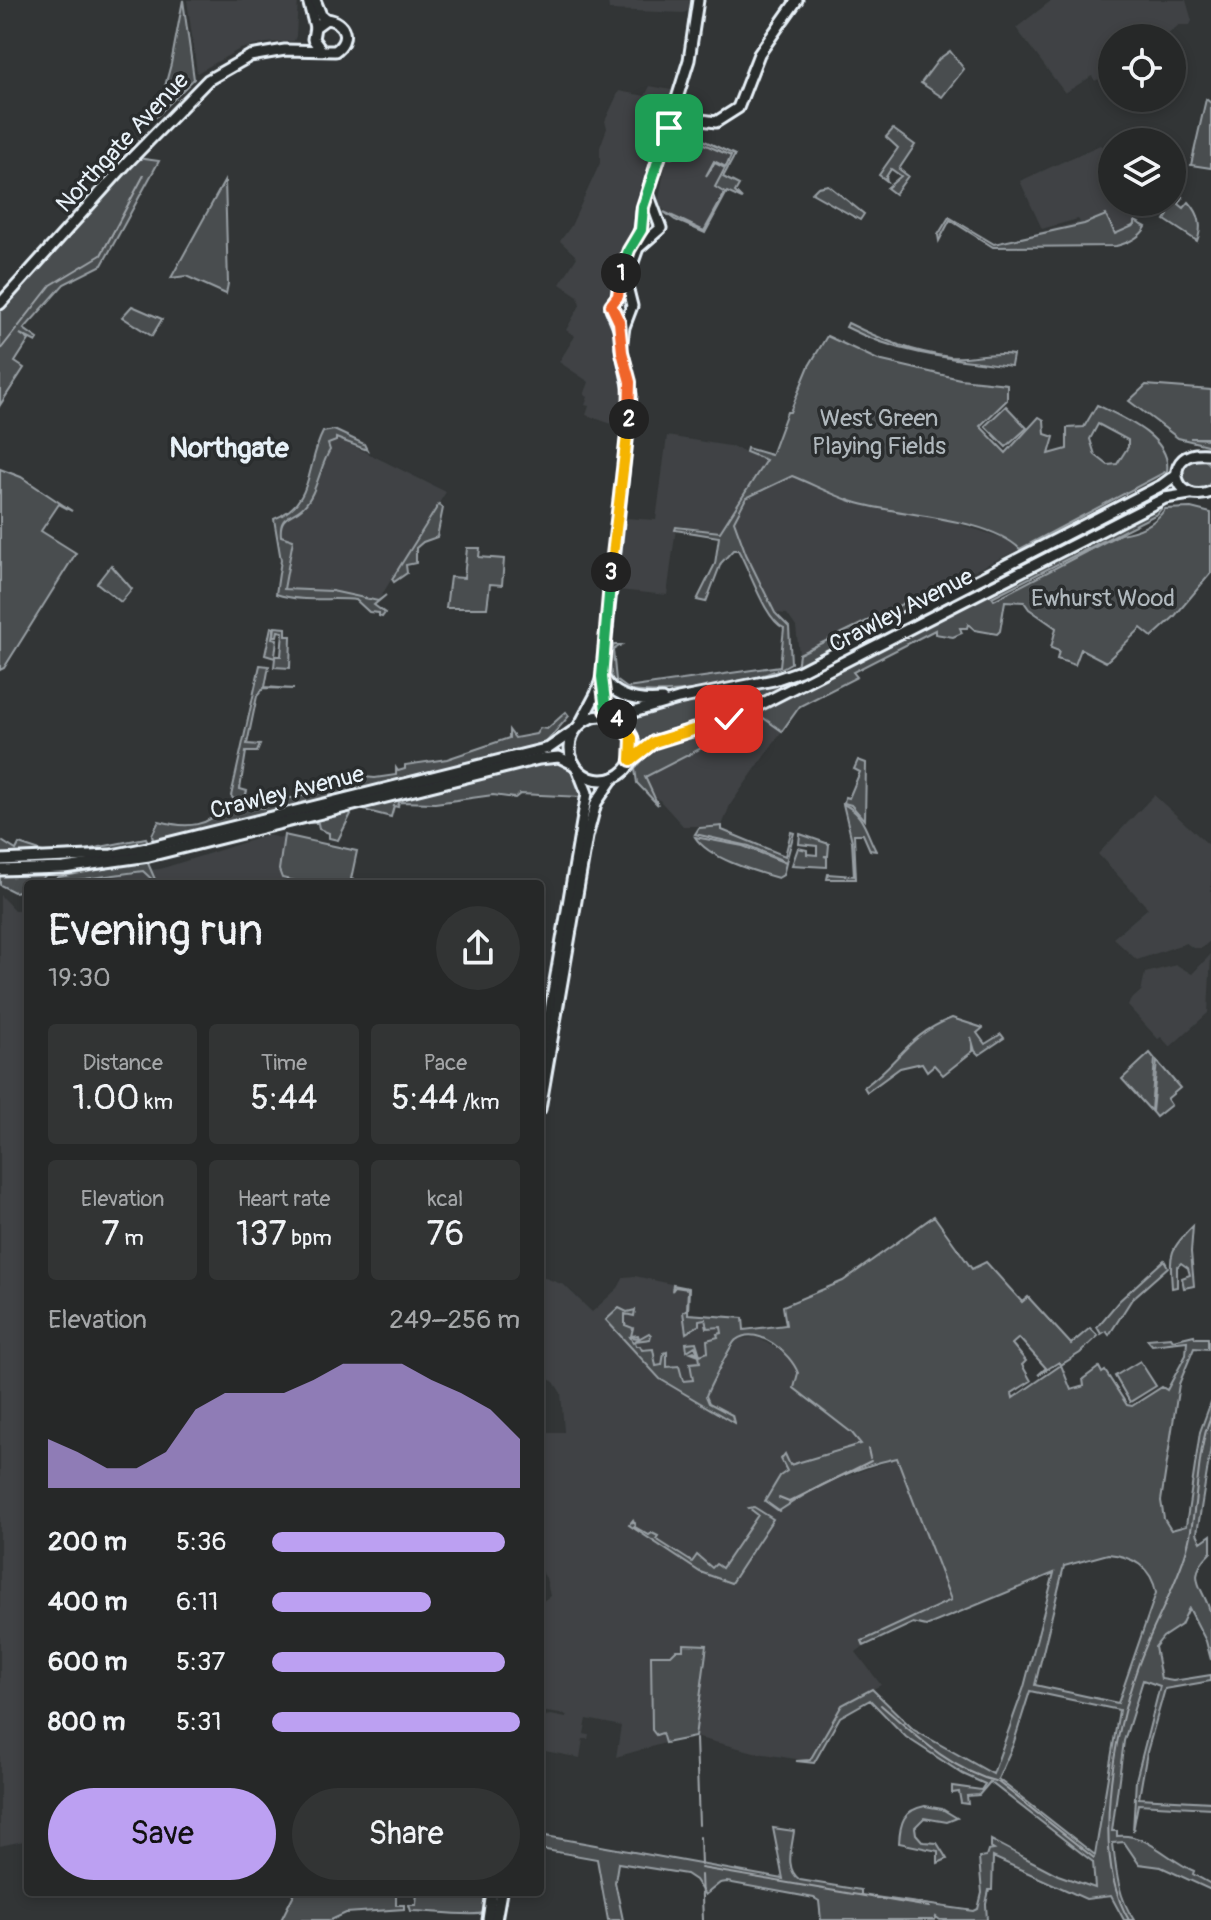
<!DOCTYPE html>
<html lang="en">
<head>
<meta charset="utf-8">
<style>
	body { margin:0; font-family:Pangolin,sans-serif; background:#323434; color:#f1f3f6; height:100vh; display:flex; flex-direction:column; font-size:30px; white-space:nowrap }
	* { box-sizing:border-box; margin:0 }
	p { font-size:26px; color:#a4a6a8 }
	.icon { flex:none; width:44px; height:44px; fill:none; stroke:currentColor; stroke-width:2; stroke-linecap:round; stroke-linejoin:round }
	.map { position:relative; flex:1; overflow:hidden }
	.panel { position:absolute; left:24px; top:880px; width:520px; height:1016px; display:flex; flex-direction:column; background:#262828; border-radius:8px; box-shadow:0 4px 12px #0003,0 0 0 2px #424445 }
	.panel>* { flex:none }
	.fabs { position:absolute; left:1098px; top:24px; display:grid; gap:16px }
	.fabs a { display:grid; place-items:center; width:88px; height:88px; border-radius:50%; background:#262828; box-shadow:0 4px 12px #0003,0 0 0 2px #424445; font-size:40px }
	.pin { position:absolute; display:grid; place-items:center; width:68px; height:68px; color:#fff; margin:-34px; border-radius:16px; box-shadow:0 4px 12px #0006 }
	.km { position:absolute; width:40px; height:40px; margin:-20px; border-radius:50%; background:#222; color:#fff; font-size:22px; line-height:40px; text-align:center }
	.round { display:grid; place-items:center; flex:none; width:84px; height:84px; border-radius:42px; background:#323434 }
	.head { display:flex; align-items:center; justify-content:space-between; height:136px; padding:0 24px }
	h1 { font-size:44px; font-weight:600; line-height:60px }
	.figures { display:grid; grid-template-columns:repeat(3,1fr); gap:12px; height:136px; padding:8px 24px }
	.figures div { display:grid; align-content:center; border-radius:8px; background:#323434; text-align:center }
	.figures b { font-size:34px; font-weight:600 }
	.figures small { font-size:22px; font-weight:400 }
	.figures p { font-size:22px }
	.chart { height:224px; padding:16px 24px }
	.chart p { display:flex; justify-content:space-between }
	.chart svg { width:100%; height:144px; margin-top:8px; fill:#bca0f2; opacity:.7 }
	.action { display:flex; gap:16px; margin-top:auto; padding:16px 24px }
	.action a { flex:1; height:92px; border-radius:48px; background:#bca0f2; color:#111; font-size:32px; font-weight:600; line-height:92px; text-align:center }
	.action a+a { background:#323434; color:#f1f3f6 }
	ul { padding:0 24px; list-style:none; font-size:26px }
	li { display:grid; grid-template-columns:128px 96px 1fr; align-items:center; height:60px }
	li i { height:20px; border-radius:10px; background:#bca0f2 }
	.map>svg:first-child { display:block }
</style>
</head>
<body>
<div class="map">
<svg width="1211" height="1920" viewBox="0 0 1211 1920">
	<rect width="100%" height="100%" fill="#323536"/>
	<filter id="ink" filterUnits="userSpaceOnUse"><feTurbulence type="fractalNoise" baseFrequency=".0125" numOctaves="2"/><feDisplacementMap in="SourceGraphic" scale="16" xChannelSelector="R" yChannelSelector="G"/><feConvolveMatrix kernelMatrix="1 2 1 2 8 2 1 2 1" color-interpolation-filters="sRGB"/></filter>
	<g filter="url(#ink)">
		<g fill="#3f4244">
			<polygon points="187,0 298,0 296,36 294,41 267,43 240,49 197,73"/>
			<polygon points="608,0 698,0 695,7 684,13 609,10"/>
			<polygon points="1052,0 1186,0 1192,21 1190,25 1179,25 1163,38 1112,38 1112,89 1102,77 1095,81 1092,76 1065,93 1016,28"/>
			<polygon points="650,86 671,90 657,151 612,289 602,306 611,320 627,387 623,428 586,415 589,406 585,405 588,397 584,395 589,382 559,362 575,336 566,330 580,305 578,296 560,284 577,257 560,241 571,226 600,163 600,147 607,128 605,121 619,91 645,96"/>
			<polygon points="679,129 735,155 718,186 728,192 705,233 675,220 658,204 667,155 675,132"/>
			<polygon points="1100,145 1112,152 1112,202 1129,202 1134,221 1146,227 1132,241 1116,246 993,247 949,220 994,244 1080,222 1078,219 1042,229 1020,181"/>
			<polygon points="331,435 446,492 378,601 332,591 284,589 292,540 281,536 282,524 290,513 302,508 324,436"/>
			<polygon points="667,436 729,446 767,459 720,532 676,528 667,595 618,590 626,518 656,520"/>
			<polygon points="792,475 856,503 944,519 1006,539 1020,549 799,654 796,627 787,614 775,613 733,527 733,517 745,498"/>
			<polygon points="762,717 782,731 730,805 722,826 683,826 652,792 645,777"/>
			<polygon points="1154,795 1211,847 1211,940 1202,948 1193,948 1186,943 1137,960 1113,938 1148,908 1098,854"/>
			<polygon points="267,835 356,854 351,879 369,884 48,884 52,880 160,869"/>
			<polygon points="0,895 14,910 28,910 28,1840 0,1846"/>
			<polygon points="1211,954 1208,1013 1170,1047 1161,1037 1158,1039 1128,1006 1130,1001 1141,991 1145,973 1177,965 1192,974"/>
			<polygon points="540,1276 564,1285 592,1312 618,1288 624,1277 635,1276 689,1288 688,1314 734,1316 687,1396 713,1405 708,1401 706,1393 737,1339 757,1337 787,1355 797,1369 794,1389 849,1429 866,1449 785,1472 779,1511 800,1496 824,1484 897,1458 951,1601 862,1641 864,1646 856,1652 881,1685 842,1705 808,1761 758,1753 695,1737 706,1645 683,1645 652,1729 661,1735 665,1743 616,1757 621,1726 587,1719 584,1734 589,1735 588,1739 583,1739 580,1758 540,1750 540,1717 551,1715 566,1718 567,1715 540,1711 540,1603 550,1596 546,1578 540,1569 540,1427 546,1432 564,1432 561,1393 554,1382 540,1374"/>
		</g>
		<g fill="#494d4f" stroke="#989fa4" stroke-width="2" fill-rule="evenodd">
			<polygon points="183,0 194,79 157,116 171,64"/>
			<polygon points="950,51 964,69 942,97 921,83 939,59"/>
			<polygon points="1206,99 1211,103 1211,168 1191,165"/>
			<polygon points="679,129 735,155 723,177 739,185 735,192 742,199 727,192 705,233 675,220 664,212 704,231 725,193 715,187 725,168 715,163 706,176 714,161 726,167 731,156 681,134 670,150 672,158 669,158 667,155 675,132"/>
			<polygon points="893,129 915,145 899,169 908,176 895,194 887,188 901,176 891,169 886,177 887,181 879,175 898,148 886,137"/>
			<polygon points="137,158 159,161 102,265 64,284 24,329 38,339 36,342 20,334 29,340 15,362 24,368 0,405 0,308"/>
			<polygon points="225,180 228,284 226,294 186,276 171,278"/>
			<polygon points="828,185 864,214 860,220 812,193 818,187"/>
			<path d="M1176 193 1183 197 1179 204 1184 208 1189 202C1200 214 1203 226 1197 241L1165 220 1168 215 1165 208Z"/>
			<path d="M1106 215 1115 234 1135 225V221L1146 227C1140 238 1128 243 1116 246L993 247 950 220 939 241 938 235 949 217 994 244 1084 224Z"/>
			<polygon points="132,306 162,319 152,336 122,317"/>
			<path d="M848 323C882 340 912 352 950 357 969 359 991 351 1013 355L1011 366C953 359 900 355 846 327Z"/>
			<path d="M827 336 878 360 960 379 1007 384V400L980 426 1006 453 1039 417 1044 420 1045 434 1054 437 1049 454 1067 449V428L1084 427 1097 405C1122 417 1172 438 1167 471L1020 549C986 516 897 516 854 502 833 495 812 484 792 476L746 498 734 521 746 554 775 613 789 627 791 663C760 683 650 702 616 687 609 677 608 654 614 645H621L613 650 616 680 627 688 780 666 784 628C765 620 749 568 738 550H733L721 563 706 602 697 600 715 564 719 537 675 530 676 527 720 532 766 460 746 452 747 448 771 455 787 412H790L809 366ZM1098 424 1128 440V447L1117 464 1108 465 1095 455 1090 439Z"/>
			<polygon points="1146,385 1211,390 1211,438 1190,438 1211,439 1211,446 1178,438 1129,401"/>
			<polygon points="1006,406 1027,428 1006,447 985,426"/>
			<path d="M334 430 364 444 367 450 336 438V441L328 444 330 450C320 465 317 495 302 508 291 518 279 515 281 536L293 540 284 589 332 591 378 601 386 595 374 605 385 613 382 617 379 616V613L369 612 356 600C330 597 303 603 276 594L281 560 274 519C315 503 306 464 323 432Z"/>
			<circle cx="1197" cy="474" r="16"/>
			<polygon points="0,469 21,477 72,511 59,504 41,531 76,553 4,668 0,670"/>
			<path d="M1174 483 1179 492 744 710 639 749 636 737 625 721C661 696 745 693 791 679Z"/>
			<polygon points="439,504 443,508 437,537 423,542 416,548 416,563 406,565 407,573 394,582 392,579"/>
			<path d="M1165 504 1157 514 992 597 994 600 1120 534C1139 531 1154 525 1165 509L1191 508 1211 513V573L1174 617 1152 637 1141 628 1106 662 1081 649 1075 665 1057 659 1059 651 1051 648 1056 628 1029 609 1024 602 1005 601 1000 631 997 634 975 630 968 624 967 628H960L962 633 953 637 935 634V630L853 672 857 677 800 706 782 731 762 717 645 777 658 805 637 783 635 769 653 748 729 722Z"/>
			<polygon points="467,548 480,548 479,557 504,559 502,585 490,584 487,608 446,608 450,577 464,578"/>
			<polygon points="111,565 132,589 121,602 97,583"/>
			<polygon points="970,571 968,585 797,669 799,654"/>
			<polygon points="271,627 274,628 272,638 277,639 275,656 281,656 283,632 278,631 277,636 274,636 275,627 286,628 286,636 291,636 290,668 274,667 275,658 265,655"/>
			<polygon points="260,665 269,666 265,687 294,689 264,688 257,696 247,744 260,745 257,752 246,752 240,789 247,791 244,801 236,802 231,796"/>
			<path d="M566 712 569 716 543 746 154 844 152 835 159 821C188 829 208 827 229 804L264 808 265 797 293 798 351 785 352 776 375 778 396 775V768L398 771 405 769V765L447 759 509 738V730L515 738 536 734 540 728 547 729Z"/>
			<path d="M556 760C574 768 584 777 582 797L520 794 515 798 493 795 435 803 399 802 398 807 394 806 391 817 360 809 353 810 338 840 329 838V833L319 829 318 823H311L314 820Z"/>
			<polygon points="858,760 866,763 865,821 851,805 844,803 845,797 849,798 860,772 854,769"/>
			<path d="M843 804C864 813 866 833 876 851L870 850 863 834H854L856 879H827L828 874 854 876 852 841Z"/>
			<polygon points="722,826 722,830 785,856 791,832 794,833 786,862 749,846 695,834 699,828"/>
			<polygon points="800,834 829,844 828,856 824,856 827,857 827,867 792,865 798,848 807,850 807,854 817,855 817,846 799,844"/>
			<polygon points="284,835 357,851 351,879 369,884 308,884 282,878 279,870"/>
			<path d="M695 837 743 846 786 863 783 875 778 878C753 871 708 858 695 837Z"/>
			<polygon points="146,838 149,844 98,853 0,858 0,840 16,850 19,844 46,853 85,850"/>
			<polygon points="147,861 157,884 143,871 48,884 59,877"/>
			<polygon points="0,873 46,873 47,874 36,884 28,884 28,889 14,892 0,885"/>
			<path d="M952 1018 983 1028 977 1033 985 1044 1001 1034 1004 1038 979 1055 975 1051 971 1037 973 1051 943 1075 934 1065 927 1071 922 1063 900 1068 867 1092 864 1087C900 1062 907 1035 952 1018Z"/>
			<polygon points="1150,1053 1155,1059 1151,1111 1122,1079"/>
			<polygon points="1157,1061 1180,1088 1167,1099 1171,1105 1156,1117 1152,1112"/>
			<path d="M934 1216 972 1269 986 1262 1022 1302 1028 1297 1071 1344 1090 1328 1098 1336 1080 1353 1061 1365 1071 1390 1084 1386 1083 1379 1099 1367 1102 1373 1105 1371 1127 1405 1132 1406 1162 1387 1167 1390 1186 1355 1187 1341 1152 1345 1147 1339 1171 1337 1173 1340 1194 1335 1195 1338H1208V1349L1194 1348 1179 1384 1161 1501 1164 1519 1171 1530 1186 1526 1200 1432 1211 1402V1447L1197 1533 1201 1542 1211 1535V1552C1183 1580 1205 1587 1211 1615 1211 1629 1211 1646 1211 1660L1206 1641 1189 1608 1181 1625 1163 1637 1155 1647 1161 1679 1173 1681 1211 1675V1681L1165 1689 1147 1752 1139 1798 1211 1802V1808L1138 1804 1133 1831 1136 1780 1160 1686 1143 1680 1124 1741 1112 1831H1117V1836C1146 1832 1169 1861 1194 1871L1193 1874 1211 1884V1890L1161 1867 1139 1864 1124 1842 1113 1843C1116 1871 1118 1897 1134 1920H1124L1111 1896 1086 1899 993 1857 992 1890H989L986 1904 987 1920H940L936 1917 935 1920H821L819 1901 814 1898 727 1882 720 1883 705 1895 695 1880 686 1874 618 1863 615 1882 623 1920H608L597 1859 540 1849V1835L783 1879 773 1828 794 1831C792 1848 784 1869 800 1880L861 1890V1895L974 1911 978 1909 982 1893 979 1858 986 1857 988 1851 994 1850 991 1848V1840L1058 1875 1095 1888 1093 1862 990 1782 979 1795 967 1796 968 1804 961 1803 959 1792 952 1793V1786L981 1790 985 1784 963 1774 906 1737 870 1700 840 1717 814 1763 796 1761 810 1760 842 1705 872 1689 914 1730 993 1774 1024 1687 1054 1573 926 1626 913 1623 864 1646 862 1641 951 1600 897 1458C855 1467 814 1487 779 1511L765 1501 780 1476 787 1471 781 1459 785 1454 790 1465 861 1444 852 1433 794 1388 798 1373C791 1354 758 1324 736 1340 732 1342 708 1390 706 1396L709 1403 732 1415 734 1423 660 1379 606 1320 619 1308 627 1312 635 1310 634 1316 625 1314V1325L633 1328 631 1336 638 1335 639 1338 630 1337 633 1342 649 1333 651 1335 650 1339 635 1341 636 1346H640L642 1350 653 1349 656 1366 662 1365 664 1353 667 1352V1367L679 1366 683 1381 693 1380 690 1363 700 1362 699 1355 691 1352 694 1351 698 1354 695 1346 687 1351 686 1343 696 1342 700 1355 708 1352 707 1340 718 1337 717 1334 722 1333 721 1327 707 1328 705 1319 699 1320V1325L686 1333 683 1312 687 1309 688 1289 675 1287 672 1291 673 1285 689 1288 688 1314 743 1318 744 1330 786 1325 783 1306 843 1281ZM1019 1338 1046 1368 1038 1375 1059 1362 1061 1365 1013 1398 1012 1393 1031 1381 1022 1365 1026 1361 1012 1344ZM1108 1554C1132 1556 1152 1567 1156 1593L1118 1703 1035 1685 1064 1566ZM1030 1691 1119 1710 1095 1855 998 1779 1013 1745Z"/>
			<path d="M1193 1226 1191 1252 1194 1286 1184 1288 1182 1278 1190 1275 1188 1268 1181 1263 1177 1267V1287L1172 1288C1170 1254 1168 1251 1193 1226Z"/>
			<polygon points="1164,1260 1168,1267 1132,1299 1109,1335 1106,1331 1101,1334 1097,1327 1119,1301"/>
			<polygon points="1140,1361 1156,1386 1130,1402 1115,1376"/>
			<polygon points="754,1507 773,1519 731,1583 700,1572 629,1525 633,1520 635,1527 649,1535 652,1533 658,1536 656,1539 692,1562 697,1555 712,1568 716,1564 722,1568 758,1515 749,1508"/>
			<polygon points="683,1644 707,1645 695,1737 665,1743 662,1733 656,1735 652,1730 651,1655 671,1655 676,1650 683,1650"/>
			<path d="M925 1806 942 1809 957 1818 947 1822 924 1818 915 1827 916 1834 923 1842 937 1843 947 1859 938 1863V1851L899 1843C900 1823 903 1810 925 1806Z"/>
			<polygon points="295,1892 396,1892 396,1905 404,1905 404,1909 346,1913 331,1920 281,1920"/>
			<path d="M417 1892H486L483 1913C475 1917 425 1911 411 1911L409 1905H416Z"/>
		</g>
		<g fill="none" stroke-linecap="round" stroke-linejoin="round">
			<g stroke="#9fa5aa" stroke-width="2">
				<polyline points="0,350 51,285 101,255 144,175"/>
				<polyline points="868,1449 870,1458"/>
				<polyline points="779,1498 789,1502 871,1461"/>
				<path d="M881 1705C916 1736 951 1770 998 1782L1094 1858"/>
				<polyline points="696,1739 699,1825"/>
				<polyline points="700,1837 701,1865"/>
				<polyline points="701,1868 929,1907"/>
				<polyline points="701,1875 703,1920"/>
				<path d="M1129 1920C1090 1856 1114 1734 1138 1666 1152 1626 1176 1588 1187 1548 1199 1507 1195 1455 1211 1416"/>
			</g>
			<defs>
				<g id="major">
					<polyline points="308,0 315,27"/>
					<polyline points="315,0 321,15 326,19"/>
					<polyline points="673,116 716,122 738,108 759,54 797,0"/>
					<path d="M618 296C617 268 631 256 639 233 642 225 641 216 643 207L689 60 698 0"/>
					<polyline points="618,296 611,308 621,332"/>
					<path d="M0 304 127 163 208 80 250 56 285 50 335 51C351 40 346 21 326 19L315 27 313 39 321 50"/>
					<path d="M1211 454C1205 454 1198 453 1191 455 1164 464 1178 505 1211 492"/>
					<path d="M604 679C617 699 640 702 662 700"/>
					<circle cx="602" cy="748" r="32"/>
					<polyline points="611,717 604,704 602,677 631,395 621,348 624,327 632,306 626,282 638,248 661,228 648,193"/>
					<polyline points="613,718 678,699 774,680 800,671 1162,485 1177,474"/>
					<polyline points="580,724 596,694 601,680"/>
					<polyline points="631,760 654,742 744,713 1165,498 1190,494"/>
					<polyline points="0,860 112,855 147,848 549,748 575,730"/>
					<polyline points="0,870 64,868 149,856 539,759 559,757 575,765"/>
					<polyline points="540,1069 587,793 578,770"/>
					<polyline points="540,1109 587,837 596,803 613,778"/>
					<polyline points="488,1920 492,1892"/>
					<polyline points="496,1920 501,1892"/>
				</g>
			</defs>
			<use href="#major" stroke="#e8f1f8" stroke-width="15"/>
			<use href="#major" stroke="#2a2d2e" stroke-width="9"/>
		</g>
	</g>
	<g fill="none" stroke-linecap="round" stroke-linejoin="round" filter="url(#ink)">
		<defs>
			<polyline id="split-1" points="621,273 629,250 641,230 643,207 669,128"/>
			<polyline id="split-2" points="621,273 618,296 611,305 619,322 622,352 630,382 629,419"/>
			<polyline id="split-3" points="611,572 629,419"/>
			<polyline id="split-4" points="611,572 602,677 606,710 617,719"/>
			<polyline id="split-5" points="617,719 632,738 631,760 654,742 729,719"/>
		</defs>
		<use href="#split-1" stroke="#fff" stroke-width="16"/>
		<use href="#split-2" stroke="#fff" stroke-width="16"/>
		<use href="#split-3" stroke="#fff" stroke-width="16"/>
		<use href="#split-4" stroke="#fff" stroke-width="16"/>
		<use href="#split-5" stroke="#fff" stroke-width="16"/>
		<use href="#split-1" stroke="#22a559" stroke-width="10"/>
		<use href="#split-2" stroke="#f0652b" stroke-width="10"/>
		<use href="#split-3" stroke="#f5b400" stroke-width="10"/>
		<use href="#split-4" stroke="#22a559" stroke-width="10"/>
		<use href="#split-5" stroke="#f5b400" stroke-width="10"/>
	</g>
	<g text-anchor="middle" stroke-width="7" stroke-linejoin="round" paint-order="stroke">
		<g font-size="24" fill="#e8f1f8" stroke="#2a2d2e">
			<text transform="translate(122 142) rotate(-47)" y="8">Northgate Avenue</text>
			<text transform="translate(901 610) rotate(-27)" y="8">Crawley Avenue</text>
			<text transform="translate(287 792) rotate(-14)" y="8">Crawley Avenue</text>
		</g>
		<g font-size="24" fill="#b0b8bd" stroke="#2a2d2e">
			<text x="879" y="426">West Green<tspan x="879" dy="28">Playing Fields</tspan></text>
			<text x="1103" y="606">Ewhurst Wood</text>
		</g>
		<g font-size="28" font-weight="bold" fill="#e8f1f8" stroke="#2a2d2e">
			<text x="229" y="457">Northgate</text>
		</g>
	</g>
</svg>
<div class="fabs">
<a><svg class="icon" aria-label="locate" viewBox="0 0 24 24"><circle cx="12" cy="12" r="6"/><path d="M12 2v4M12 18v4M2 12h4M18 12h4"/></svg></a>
<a><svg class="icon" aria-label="layers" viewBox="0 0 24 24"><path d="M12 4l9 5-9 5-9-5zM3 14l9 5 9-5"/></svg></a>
</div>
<div class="pin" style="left:669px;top:128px;background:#1e9e55"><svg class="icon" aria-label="arrive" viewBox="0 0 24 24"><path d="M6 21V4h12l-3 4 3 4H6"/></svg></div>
<div class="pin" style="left:729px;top:719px;background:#d93025"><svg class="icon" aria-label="check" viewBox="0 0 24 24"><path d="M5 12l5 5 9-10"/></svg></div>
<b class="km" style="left:621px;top:273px">1</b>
<b class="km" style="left:629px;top:419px">2</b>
<b class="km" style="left:611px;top:572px">3</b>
<b class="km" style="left:617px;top:719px">4</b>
<section class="panel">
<div class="head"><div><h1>Evening run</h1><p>19:30</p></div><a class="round"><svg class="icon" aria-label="share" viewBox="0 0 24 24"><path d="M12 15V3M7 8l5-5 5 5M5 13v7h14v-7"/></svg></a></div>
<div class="figures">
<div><p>Distance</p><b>1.00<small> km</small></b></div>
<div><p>Time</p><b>5:44</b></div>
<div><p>Pace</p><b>5:44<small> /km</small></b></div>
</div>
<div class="figures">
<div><p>Elevation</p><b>7<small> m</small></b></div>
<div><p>Heart rate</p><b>137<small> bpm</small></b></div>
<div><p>kcal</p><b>76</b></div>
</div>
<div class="chart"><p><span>Elevation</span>249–256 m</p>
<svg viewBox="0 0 160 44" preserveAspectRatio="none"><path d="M0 44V29L10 33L20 38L30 38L40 33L50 20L60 15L70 15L80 15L90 11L100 6L110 6L120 6L130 11L140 15L150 20L160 29V44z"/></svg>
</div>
<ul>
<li><b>200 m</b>5:36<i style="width:94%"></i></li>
<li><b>400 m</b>6:11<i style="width:64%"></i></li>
<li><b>600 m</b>5:37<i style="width:94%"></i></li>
<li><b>800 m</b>5:31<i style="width:100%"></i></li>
</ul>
<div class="action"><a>Save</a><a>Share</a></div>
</section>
</div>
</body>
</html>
